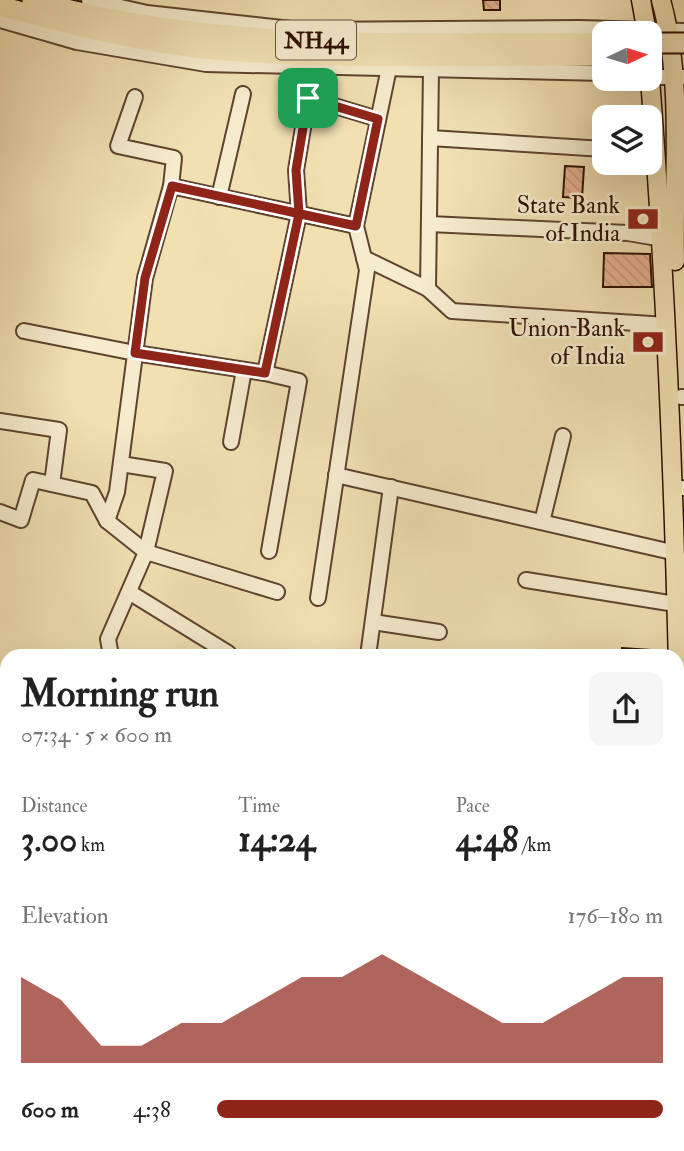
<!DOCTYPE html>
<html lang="en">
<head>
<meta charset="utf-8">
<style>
	body { margin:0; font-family:"IM FELL Double Pica",serif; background:#f6f6f6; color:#222; height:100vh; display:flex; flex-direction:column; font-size:26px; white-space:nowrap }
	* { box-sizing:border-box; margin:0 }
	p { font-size:23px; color:#767676 }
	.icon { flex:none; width:38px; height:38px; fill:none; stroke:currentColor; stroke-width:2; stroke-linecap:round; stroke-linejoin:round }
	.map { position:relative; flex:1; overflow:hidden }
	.drawer { position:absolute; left:0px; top:649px; width:684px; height:502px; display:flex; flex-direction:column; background:#fff; border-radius:21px 21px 0 0; box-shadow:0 7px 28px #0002 }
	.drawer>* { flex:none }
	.needle { width:46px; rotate:86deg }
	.controls { position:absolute; left:592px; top:21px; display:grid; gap:14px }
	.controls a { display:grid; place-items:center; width:70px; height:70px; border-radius:14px; background:#fff; box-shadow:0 7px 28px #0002; font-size:35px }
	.pin { position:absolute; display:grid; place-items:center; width:60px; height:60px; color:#fff; margin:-30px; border-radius:14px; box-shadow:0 4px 10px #0006 }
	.round { display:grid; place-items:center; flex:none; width:74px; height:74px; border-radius:14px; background:#f6f6f6 }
	.overview { display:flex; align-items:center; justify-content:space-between; height:119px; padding:0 21px }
	h1 { font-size:38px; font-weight:700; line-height:52px }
	.stats { display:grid; grid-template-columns:repeat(3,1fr); gap:10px; height:119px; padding:7px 21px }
	.stats div { display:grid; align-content:center }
	.stats b { font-size:35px; font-weight:700 }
	.stats small { font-size:19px; font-weight:400 }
	.stats p { font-size:19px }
	.chart { height:196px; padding:14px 21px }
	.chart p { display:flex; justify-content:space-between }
	.chart svg { width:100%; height:126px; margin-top:7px; fill:#8f2418; opacity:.7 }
	ul { padding:0 21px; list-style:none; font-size:23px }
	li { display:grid; grid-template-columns:112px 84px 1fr; align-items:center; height:52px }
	li i { height:18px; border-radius:9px; background:#8f2418 }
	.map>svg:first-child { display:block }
</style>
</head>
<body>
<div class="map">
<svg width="684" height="1151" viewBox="0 0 684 1151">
	<defs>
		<pattern id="building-back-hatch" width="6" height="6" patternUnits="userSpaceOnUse" patternTransform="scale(1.75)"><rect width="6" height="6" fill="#e5b18e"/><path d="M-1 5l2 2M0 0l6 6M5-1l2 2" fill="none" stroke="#c59779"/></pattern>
	</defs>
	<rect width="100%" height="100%" fill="#f0e0b2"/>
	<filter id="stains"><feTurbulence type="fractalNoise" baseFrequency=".00286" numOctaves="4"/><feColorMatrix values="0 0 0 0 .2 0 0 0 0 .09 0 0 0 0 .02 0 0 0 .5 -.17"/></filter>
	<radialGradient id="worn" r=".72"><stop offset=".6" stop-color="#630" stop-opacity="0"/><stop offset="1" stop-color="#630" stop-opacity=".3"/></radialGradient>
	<g fill="url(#building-back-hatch)" stroke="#2d0f02" stroke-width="2">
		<polygon points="483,0 500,0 500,10 484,10"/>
		<polygon points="565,166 584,167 582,198 563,197"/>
		<polygon points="604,253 650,254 652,287 603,287"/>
		<polygon points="622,648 650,650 649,656 621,656"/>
	</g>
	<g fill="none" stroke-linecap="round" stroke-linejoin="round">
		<defs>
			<g id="minor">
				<polyline points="89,0 147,13 300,30 580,28 684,31"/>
				<polyline points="0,20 77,42 206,64 604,73"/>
				<polyline points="431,70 428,289 452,311 667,325"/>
				<polyline points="649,77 684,77"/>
				<polyline points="135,97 118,146 174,158 171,186"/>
				<polyline points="430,138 604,149"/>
				<polyline points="219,197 243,94"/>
				<polyline points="429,224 628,233 663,239"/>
				<polyline points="364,258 428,289"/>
				<polyline points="24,331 135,353 265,373 299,214 296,170 308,98 378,119"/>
				<polyline points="265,373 299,381 269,551"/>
				<polyline points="681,397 684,397"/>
				<polyline points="0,421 59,430 52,484"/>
				<polyline points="231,442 244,370"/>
				<polyline points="121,464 165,471 146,552 277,592"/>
				<polyline points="336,475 676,553"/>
				<polyline points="683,488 684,488"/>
				<polyline points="0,512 21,520 33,480 92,493 107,521 146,552 108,639 111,656"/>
				<polyline points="107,521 117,492 145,278 171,186 356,226"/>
				<polyline points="542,522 563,436"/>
				<polyline points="526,580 669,603"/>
				<polyline points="129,592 228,653"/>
				<polyline points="318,598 367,270 356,226 389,68"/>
				<polyline points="373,622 439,632"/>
				<polyline points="368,656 391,487"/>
				<polyline points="427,1146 427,1144"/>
				<polyline points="32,1151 32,1144"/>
				<polyline points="52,1151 52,1144"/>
				<polyline points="85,1151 85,1144"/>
				<polyline points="114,1151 114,1144"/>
				<polyline points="316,1151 316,1144"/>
			</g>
			<g id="major">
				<polyline points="641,0 647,33"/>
				<path d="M661 0C684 83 673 175 675 261"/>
				<path d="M649 66C673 369 680 673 683 977L682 1024 677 1053"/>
				<polyline points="0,941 7,942"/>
				<polyline points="677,1118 684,1085"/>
				<polyline points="623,1151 628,1144"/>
				<polyline points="646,1151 652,1144"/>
				<polyline points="664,1151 670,1144"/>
				<polyline points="680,1151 684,1120"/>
			</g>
			<g id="highway">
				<path d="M32 0C218 53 412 41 604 43"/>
				<path d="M0 6C74 26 148 45 225 51 350 61 478 55 604 56"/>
			</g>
		</defs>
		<use href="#minor" stroke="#5e432e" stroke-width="18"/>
		<use href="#major" stroke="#2d0f02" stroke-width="21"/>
		<use href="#highway" stroke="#2d0f02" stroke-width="23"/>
		<use href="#minor" stroke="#f5ebcd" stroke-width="14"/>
		<use href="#major" stroke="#f0e0b2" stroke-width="18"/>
		<use href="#highway" stroke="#f0e0b2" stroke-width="19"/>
		<defs>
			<polyline id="major-bridge" points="677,1103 684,1096"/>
			<polyline id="highway-bridge" points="649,43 684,43"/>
		</defs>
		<use href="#major-bridge" stroke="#2d0f02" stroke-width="21" stroke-linecap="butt"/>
		<use href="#highway-bridge" stroke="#2d0f02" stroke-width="23" stroke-linecap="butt"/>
		<use href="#major-bridge" stroke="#f0e0b2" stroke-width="18"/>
		<use href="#highway-bridge" stroke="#f0e0b2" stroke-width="19"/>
	</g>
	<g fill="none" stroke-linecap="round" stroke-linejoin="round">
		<defs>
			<polyline id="route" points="308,98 296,170 299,214 265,373 135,353 145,278 172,186 356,226 378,119 308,98"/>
		</defs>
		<use href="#route" stroke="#fff" stroke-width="14"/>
		<use href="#route" stroke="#8f2418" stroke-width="9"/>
	</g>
	<defs>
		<symbol id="bank-bare" viewBox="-9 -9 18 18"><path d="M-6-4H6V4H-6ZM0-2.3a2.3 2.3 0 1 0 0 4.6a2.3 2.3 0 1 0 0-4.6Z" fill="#8f2418" stroke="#f5ebcd" stroke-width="2.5" paint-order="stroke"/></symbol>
	</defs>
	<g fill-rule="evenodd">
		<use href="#bank-bare" x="621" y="197" width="44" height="44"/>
		<use href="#bank-bare" x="626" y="320" width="44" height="44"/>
	</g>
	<g text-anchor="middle" stroke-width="5" stroke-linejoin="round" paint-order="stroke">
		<rect fill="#f5ebcd" stroke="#69513f" stroke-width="2" x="276" y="20.5" width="80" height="39" rx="5"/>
		<g font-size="23" font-weight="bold" fill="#2d0f02">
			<text x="316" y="48">NH44</text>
		</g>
		<g font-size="24" fill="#2d0f02" stroke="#f5ebcd" text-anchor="end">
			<text x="620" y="213">State Bank<tspan x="620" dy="28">of India</tspan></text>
			<text x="625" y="336">Union Bank<tspan x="625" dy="28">of India</tspan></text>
		</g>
	</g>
	<rect width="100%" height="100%" filter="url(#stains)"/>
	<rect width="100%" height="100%" fill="url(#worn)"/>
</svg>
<div class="controls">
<a><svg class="needle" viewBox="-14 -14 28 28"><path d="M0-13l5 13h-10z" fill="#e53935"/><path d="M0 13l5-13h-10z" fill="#767676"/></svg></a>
<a><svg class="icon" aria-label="layers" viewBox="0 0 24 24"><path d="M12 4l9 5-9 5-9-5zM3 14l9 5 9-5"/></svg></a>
</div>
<div class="pin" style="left:308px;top:98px;background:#1e9e55"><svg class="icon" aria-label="arrive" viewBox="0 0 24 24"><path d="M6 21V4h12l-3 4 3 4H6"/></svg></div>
<section class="drawer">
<div class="overview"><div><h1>Morning run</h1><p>07:34 · 5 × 600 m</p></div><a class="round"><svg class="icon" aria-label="share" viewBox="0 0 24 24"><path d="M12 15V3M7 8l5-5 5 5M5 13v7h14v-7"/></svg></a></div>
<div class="stats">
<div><p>Distance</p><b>3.00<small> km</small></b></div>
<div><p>Time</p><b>14:24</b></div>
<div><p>Pace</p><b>4:48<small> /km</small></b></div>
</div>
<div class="chart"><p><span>Elevation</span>176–180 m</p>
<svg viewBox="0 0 160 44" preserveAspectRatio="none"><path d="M0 44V14L10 22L20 38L30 38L40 30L50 30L60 22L70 14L80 14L90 6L100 14L110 22L120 30L130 30L140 22L150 14L160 14V44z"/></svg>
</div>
<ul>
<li><b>600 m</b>4:38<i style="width:100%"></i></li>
</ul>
</section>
</div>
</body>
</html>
